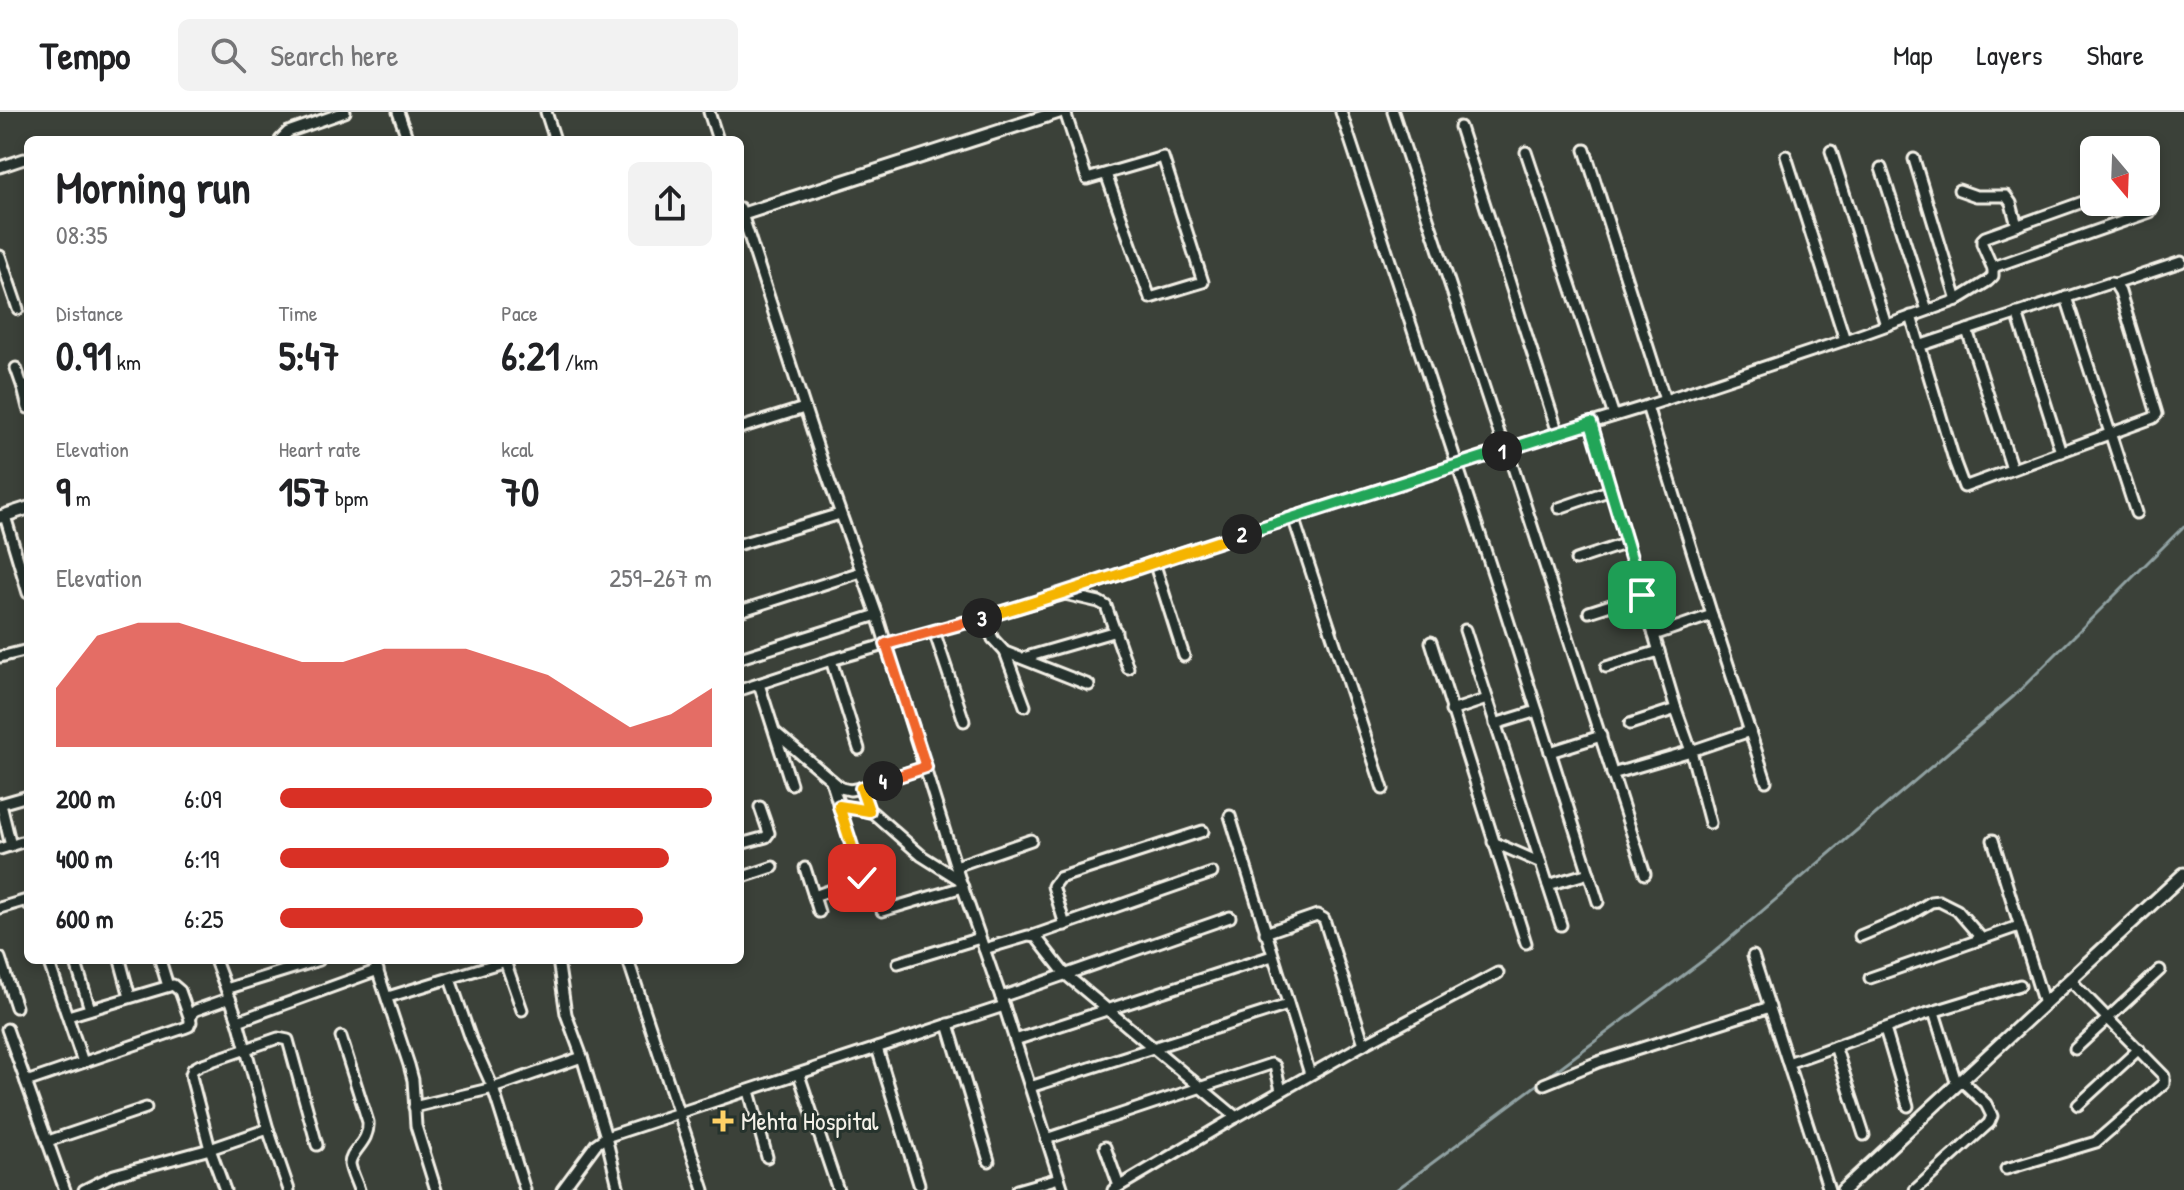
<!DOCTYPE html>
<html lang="en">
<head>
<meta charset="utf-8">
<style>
	body { margin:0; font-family:"Patrick Hand",sans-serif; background:#f2f2f2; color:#202124; height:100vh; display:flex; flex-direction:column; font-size:30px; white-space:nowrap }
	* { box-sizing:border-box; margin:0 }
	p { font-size:26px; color:#757577 }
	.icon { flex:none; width:44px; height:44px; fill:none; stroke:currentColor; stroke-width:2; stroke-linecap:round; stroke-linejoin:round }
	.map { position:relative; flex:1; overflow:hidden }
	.panel { position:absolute; left:24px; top:24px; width:720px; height:828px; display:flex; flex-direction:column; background:#fff; border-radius:12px; box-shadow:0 4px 12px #0003 }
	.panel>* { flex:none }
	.needle { width:52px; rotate:161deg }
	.fabs { position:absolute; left:2080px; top:24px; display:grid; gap:16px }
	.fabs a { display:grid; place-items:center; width:80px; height:80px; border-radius:12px; background:#fff; box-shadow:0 4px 12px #0003; font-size:40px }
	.pin { position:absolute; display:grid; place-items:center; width:68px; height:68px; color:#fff; margin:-34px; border-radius:16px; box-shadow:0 4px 12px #0006 }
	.km { position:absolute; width:40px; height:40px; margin:-20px; border-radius:50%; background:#222; color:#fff; font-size:22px; line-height:40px; text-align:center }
	.round { display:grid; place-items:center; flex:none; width:84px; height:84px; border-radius:12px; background:#f2f2f2 }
	.summary { display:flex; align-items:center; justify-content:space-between; height:136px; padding:0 32px }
	h1 { font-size:44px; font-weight:700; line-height:60px }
	.metrics { display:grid; grid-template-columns:repeat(3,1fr); gap:12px; height:136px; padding:8px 32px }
	.metrics div { display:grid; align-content:center }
	.metrics b { font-size:40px; font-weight:700 }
	.metrics small { font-size:22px; font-weight:400 }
	.metrics p { font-size:22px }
	.chart { height:224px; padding:16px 32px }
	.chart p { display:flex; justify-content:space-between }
	.chart svg { width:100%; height:144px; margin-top:8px; fill:#d93025; opacity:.7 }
	ul { padding:0 32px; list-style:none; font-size:26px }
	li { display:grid; grid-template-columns:128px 96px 1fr; align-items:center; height:60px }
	li i { height:20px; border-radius:10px; background:#d93025 }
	header { display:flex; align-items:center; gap:48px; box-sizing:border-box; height:112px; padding:0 40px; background:#fff; border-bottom:2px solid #e0e0e0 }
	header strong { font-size:38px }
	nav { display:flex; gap:44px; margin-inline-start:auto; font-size:28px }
	.search { width:560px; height:72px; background:#f2f2f2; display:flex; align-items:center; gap:20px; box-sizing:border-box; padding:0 28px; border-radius:12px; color:#757577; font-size:30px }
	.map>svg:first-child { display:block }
</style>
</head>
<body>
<header>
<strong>Tempo</strong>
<div class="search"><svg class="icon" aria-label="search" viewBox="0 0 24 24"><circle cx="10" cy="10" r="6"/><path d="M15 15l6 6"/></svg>Search here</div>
<nav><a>Map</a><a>Layers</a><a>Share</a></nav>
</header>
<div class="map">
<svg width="2184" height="1078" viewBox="0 0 2184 1078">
	<rect width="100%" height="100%" fill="#3b4139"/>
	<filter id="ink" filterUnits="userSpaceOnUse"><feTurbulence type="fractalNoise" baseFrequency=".0125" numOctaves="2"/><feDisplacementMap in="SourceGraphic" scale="16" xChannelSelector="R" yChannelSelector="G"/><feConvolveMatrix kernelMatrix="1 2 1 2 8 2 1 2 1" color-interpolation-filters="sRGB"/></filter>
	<g filter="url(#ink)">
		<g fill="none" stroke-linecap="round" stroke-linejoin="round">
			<polyline stroke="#90a1a2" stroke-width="3" points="1396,1078 1713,841 2014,584 2184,414"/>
			<defs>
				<g id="minor">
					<polyline points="398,0 408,28"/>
					<polyline points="546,0 555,28"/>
					<polyline points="709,0 718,28"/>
					<polyline points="1065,0 1087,67 1163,45 1203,170 1150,186 1106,62"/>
					<polyline points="1341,0 1504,495 1598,790"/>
					<polyline points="1393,0 1501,327 1510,346 1645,762"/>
					<polyline points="1460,15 1558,321"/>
					<polyline points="280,28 288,20 345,0"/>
					<polyline points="1585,38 1665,288"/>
					<polyline points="1831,39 1886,213"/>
					<polyline points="1526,40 1614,304"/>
					<polyline points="1786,44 1845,228"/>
					<polyline points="1914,47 1957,188"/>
					<polyline points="0,55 24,47"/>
					<polyline points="1881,56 1927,198"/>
					<polyline points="1959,78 1976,84 2006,84 2011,91 2017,114"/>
					<polyline points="740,96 822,349 877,503 960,768 1004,894 1063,1078"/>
					<polyline points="0,144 18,197"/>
					<polyline points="1993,157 1982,132 1982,128 1985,125 2094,86"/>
					<polyline points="2115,172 2181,150"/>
					<polyline points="2066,185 2136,401"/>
					<polyline points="2017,201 2061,340"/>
					<polyline points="1911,204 1955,351 1964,375 2153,306 2157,302 2120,180 2115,172 2110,171 1919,234"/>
					<polyline points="1967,218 2012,357"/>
					<polyline points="16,256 23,276"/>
					<polyline points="28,274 23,276 28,296"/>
					<polyline points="1647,294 1712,503 1766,669"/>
					<polyline points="1591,311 1676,597 1691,639 1710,711"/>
					<polyline points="740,316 804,296"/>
					<polyline points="1559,396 1611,378"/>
					<polyline points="5,404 28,481"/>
					<polyline points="1293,405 1383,677"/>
					<polyline points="740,432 840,402"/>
					<polyline points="1576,448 1627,431"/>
					<polyline points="1154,450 1184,544"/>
					<polyline points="1065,482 1099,490 1106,494 1128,556"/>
					<polyline points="740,499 861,460"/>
					<polyline points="1589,500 1642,483"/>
					<polyline points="984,505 993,527 1005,540 1089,573"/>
					<polyline points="1465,518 1561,813"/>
					<polyline points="934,519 964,609"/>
					<polyline points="1654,523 1712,503"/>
					<polyline points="1431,530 1526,831"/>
					<polyline points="1005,540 1025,594"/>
					<polyline points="0,545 28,538"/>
					<polyline points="740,546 877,503"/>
					<polyline points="1023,546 1116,519"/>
					<polyline points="831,548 859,637"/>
					<polyline points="1606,555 1659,539"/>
					<polyline points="759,572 791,672"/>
					<polyline points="740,578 831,548 1065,482 1154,450 1484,344 1647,294 1857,224 1957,188 1988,169 1993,164 1993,157 1996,154 2150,100 2152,96 2146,81"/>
					<polyline points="1451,599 1487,587"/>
					<polyline points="1495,612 1537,599"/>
					<polyline points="1630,612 1676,597"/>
					<polyline points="776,621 841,676 850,678 861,676"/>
					<polyline points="1550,640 1601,624"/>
					<polyline points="1612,662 1691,639 1750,619"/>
					<polyline points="831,668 839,694"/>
					<polyline points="0,692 28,684"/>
					<polyline points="1,692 11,734"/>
					<polyline points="869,699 861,676 926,655"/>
					<polyline points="1230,704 1310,962"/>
					<polyline points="1993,728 2044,892"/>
					<polyline points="1493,730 1541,751"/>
					<polyline points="740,732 766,725 769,721 760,695"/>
					<polyline points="0,737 28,728"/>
					<polyline points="956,754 1031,728"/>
					<polyline points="805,756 819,800"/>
					<polyline points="740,766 773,755"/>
					<polyline points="1548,773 1589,761"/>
					<polyline points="814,784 859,768 862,766 839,694 860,697 873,701 922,744 960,768"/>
					<polyline points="0,796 27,788 28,792"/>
					<polyline points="882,799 963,775"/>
					<polyline points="1065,813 1053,774 1059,766 1203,719"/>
					<polyline points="1265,821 1317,803 1324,807 1364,932"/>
					<polyline points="1032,824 1212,761"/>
					<polyline points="1860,824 1908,804 1931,790 1939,789 1957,798 1982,827"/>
					<polyline points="984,837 1028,824 1036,825 1065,862 1236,1005 1113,1078"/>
					<polyline points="1753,844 1829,1078"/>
					<polyline points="0,846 16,895"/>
					<polyline points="48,848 83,950"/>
					<polyline points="75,848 90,897"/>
					<polyline points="120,848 130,885"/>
					<polyline points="160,848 168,874"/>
					<polyline points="215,848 228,882"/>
					<polyline points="374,848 409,953 413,968 416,1014 436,1078"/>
					<polyline points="558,848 566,902 582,945 606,1025 619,1078"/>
					<polyline points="628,848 704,1078"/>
					<polyline points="505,849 522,898"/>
					<polyline points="898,851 980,826"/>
					<polyline points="1870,866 2019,814"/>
					<polyline points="450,867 471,927 493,976 525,1078"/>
					<polyline points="226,877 319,848"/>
					<polyline points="388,885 509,848"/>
					<polyline points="1001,885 1230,805"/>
					<polyline points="1934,900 1957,973"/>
					<polyline points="68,904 173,873 180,879 191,910"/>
					<polyline points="238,909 268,1017 289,1078"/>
					<polyline points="948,912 989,1049"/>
					<polyline points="7,917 26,970"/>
					<polyline points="1885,917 1908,994"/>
					<path d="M341 925 368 1010C370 1030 350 1039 350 1052 351 1060 357 1071 359 1078"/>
					<polyline points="1015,928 1272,844"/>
					<polyline points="1835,934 1864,1023"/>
					<polyline points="877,936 919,1072"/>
					<polyline points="2075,937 2160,858"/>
					<polyline points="1788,951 1922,903 2020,873"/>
					<polyline points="799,963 838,1078"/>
					<polyline points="1544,972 1598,950 1770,895"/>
					<polyline points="1030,975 1288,893"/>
					<polyline points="749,979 767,1045"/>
					<polyline points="2078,993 2139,937"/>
					<polyline points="414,995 493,976 582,945"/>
					<polyline points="1236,1005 1364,932 1498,861"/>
					<polyline points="1046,1027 1271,952 1275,954 1281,978"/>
					<polyline points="48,1029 146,996"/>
					<polyline points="1105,1035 1119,1074"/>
					<polyline points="2006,1057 2096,1030 2164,971 2164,964 2070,868"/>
					<polyline points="65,1078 26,970 184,916 189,914 192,901 196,898 230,886 238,909 378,858"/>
					<polyline points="84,1078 114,1063 210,1037 268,1017"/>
					<polyline points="225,1078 210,1037 192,968 191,962 193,957 200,953 278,926 288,928 317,1033"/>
					<polyline points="562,1078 596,1032 606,1025 1004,894"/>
					<polyline points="1017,1078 1059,1066"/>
					<polyline points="1915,1078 1989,1011 1992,1004 1986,992 1962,969"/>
				</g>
				<g id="tertiary">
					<polyline points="740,103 1059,0"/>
					<polyline points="0,405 28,396"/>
					<polyline points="1843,1078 2184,762"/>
				</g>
			</defs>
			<use href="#minor" stroke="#f4f1e8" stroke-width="15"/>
			<use href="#tertiary" stroke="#f4f1e8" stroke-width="17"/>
			<use href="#minor" stroke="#26332d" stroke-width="9"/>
			<use href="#tertiary" stroke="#26332d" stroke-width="11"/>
		</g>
	</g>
	<g fill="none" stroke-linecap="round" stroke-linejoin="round" filter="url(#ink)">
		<defs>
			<polyline id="split-1" points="1502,339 1591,311 1642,483"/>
			<polyline id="split-2" points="1242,422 1502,339"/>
			<path id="split-3" d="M982 506C1069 481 1155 449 1242 422"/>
			<polyline id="split-4" points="883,669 926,655 886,532 982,506"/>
			<polyline id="split-5" points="862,766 839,694 869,699 861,676 883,669"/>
		</defs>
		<use href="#split-1" stroke="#fff" stroke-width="16"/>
		<use href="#split-2" stroke="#fff" stroke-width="16"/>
		<use href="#split-3" stroke="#fff" stroke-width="16"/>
		<use href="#split-4" stroke="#fff" stroke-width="16"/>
		<use href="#split-5" stroke="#fff" stroke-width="16"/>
		<use href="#split-1" stroke="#22a559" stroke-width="10"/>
		<use href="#split-2" stroke="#22a559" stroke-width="10"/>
		<use href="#split-3" stroke="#f5b400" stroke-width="10"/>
		<use href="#split-4" stroke="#f0652b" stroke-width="10"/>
		<use href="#split-5" stroke="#f5b400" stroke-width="10"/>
	</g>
	<path fill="#ffd166" stroke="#26332d" stroke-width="3" d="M719 997h8v8h8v8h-8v8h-8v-8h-8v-8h8z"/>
	<g text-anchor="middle" stroke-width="6" stroke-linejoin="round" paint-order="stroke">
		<g font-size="26" fill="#f4f1e8" stroke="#26332d" text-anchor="start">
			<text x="741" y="1018">Mehta Hospital</text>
		</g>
	</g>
</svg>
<div class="fabs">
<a><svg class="needle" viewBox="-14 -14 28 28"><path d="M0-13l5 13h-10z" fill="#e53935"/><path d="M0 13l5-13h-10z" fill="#757577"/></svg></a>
</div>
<div class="pin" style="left:1642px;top:483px;background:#1e9e55"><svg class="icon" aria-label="arrive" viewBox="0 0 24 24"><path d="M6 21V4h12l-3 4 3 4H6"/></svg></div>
<div class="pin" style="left:862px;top:766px;background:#d93025"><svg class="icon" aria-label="check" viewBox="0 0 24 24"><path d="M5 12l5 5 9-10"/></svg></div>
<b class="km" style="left:1502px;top:339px">1</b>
<b class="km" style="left:1242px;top:422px">2</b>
<b class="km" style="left:982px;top:506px">3</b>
<b class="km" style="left:883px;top:669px">4</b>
<section class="panel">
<div class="summary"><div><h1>Morning run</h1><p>08:35</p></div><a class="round"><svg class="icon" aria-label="share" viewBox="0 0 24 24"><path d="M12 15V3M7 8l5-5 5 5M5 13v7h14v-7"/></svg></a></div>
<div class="metrics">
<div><p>Distance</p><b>0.91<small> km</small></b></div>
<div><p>Time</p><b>5:47</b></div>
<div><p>Pace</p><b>6:21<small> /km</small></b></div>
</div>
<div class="metrics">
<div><p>Elevation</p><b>9<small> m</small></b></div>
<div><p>Heart rate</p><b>157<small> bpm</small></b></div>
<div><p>kcal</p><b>70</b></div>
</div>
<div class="chart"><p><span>Elevation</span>259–267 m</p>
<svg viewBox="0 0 160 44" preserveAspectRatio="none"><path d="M0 44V26L10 10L20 6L30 6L40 10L50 14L60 18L70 18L80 14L90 14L100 14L110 18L120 22L130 30L140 38L150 34L160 26V44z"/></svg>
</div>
<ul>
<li><b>200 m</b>6:09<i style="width:100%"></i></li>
<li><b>400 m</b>6:19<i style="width:90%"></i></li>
<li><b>600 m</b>6:25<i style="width:84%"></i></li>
</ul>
</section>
</div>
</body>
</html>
